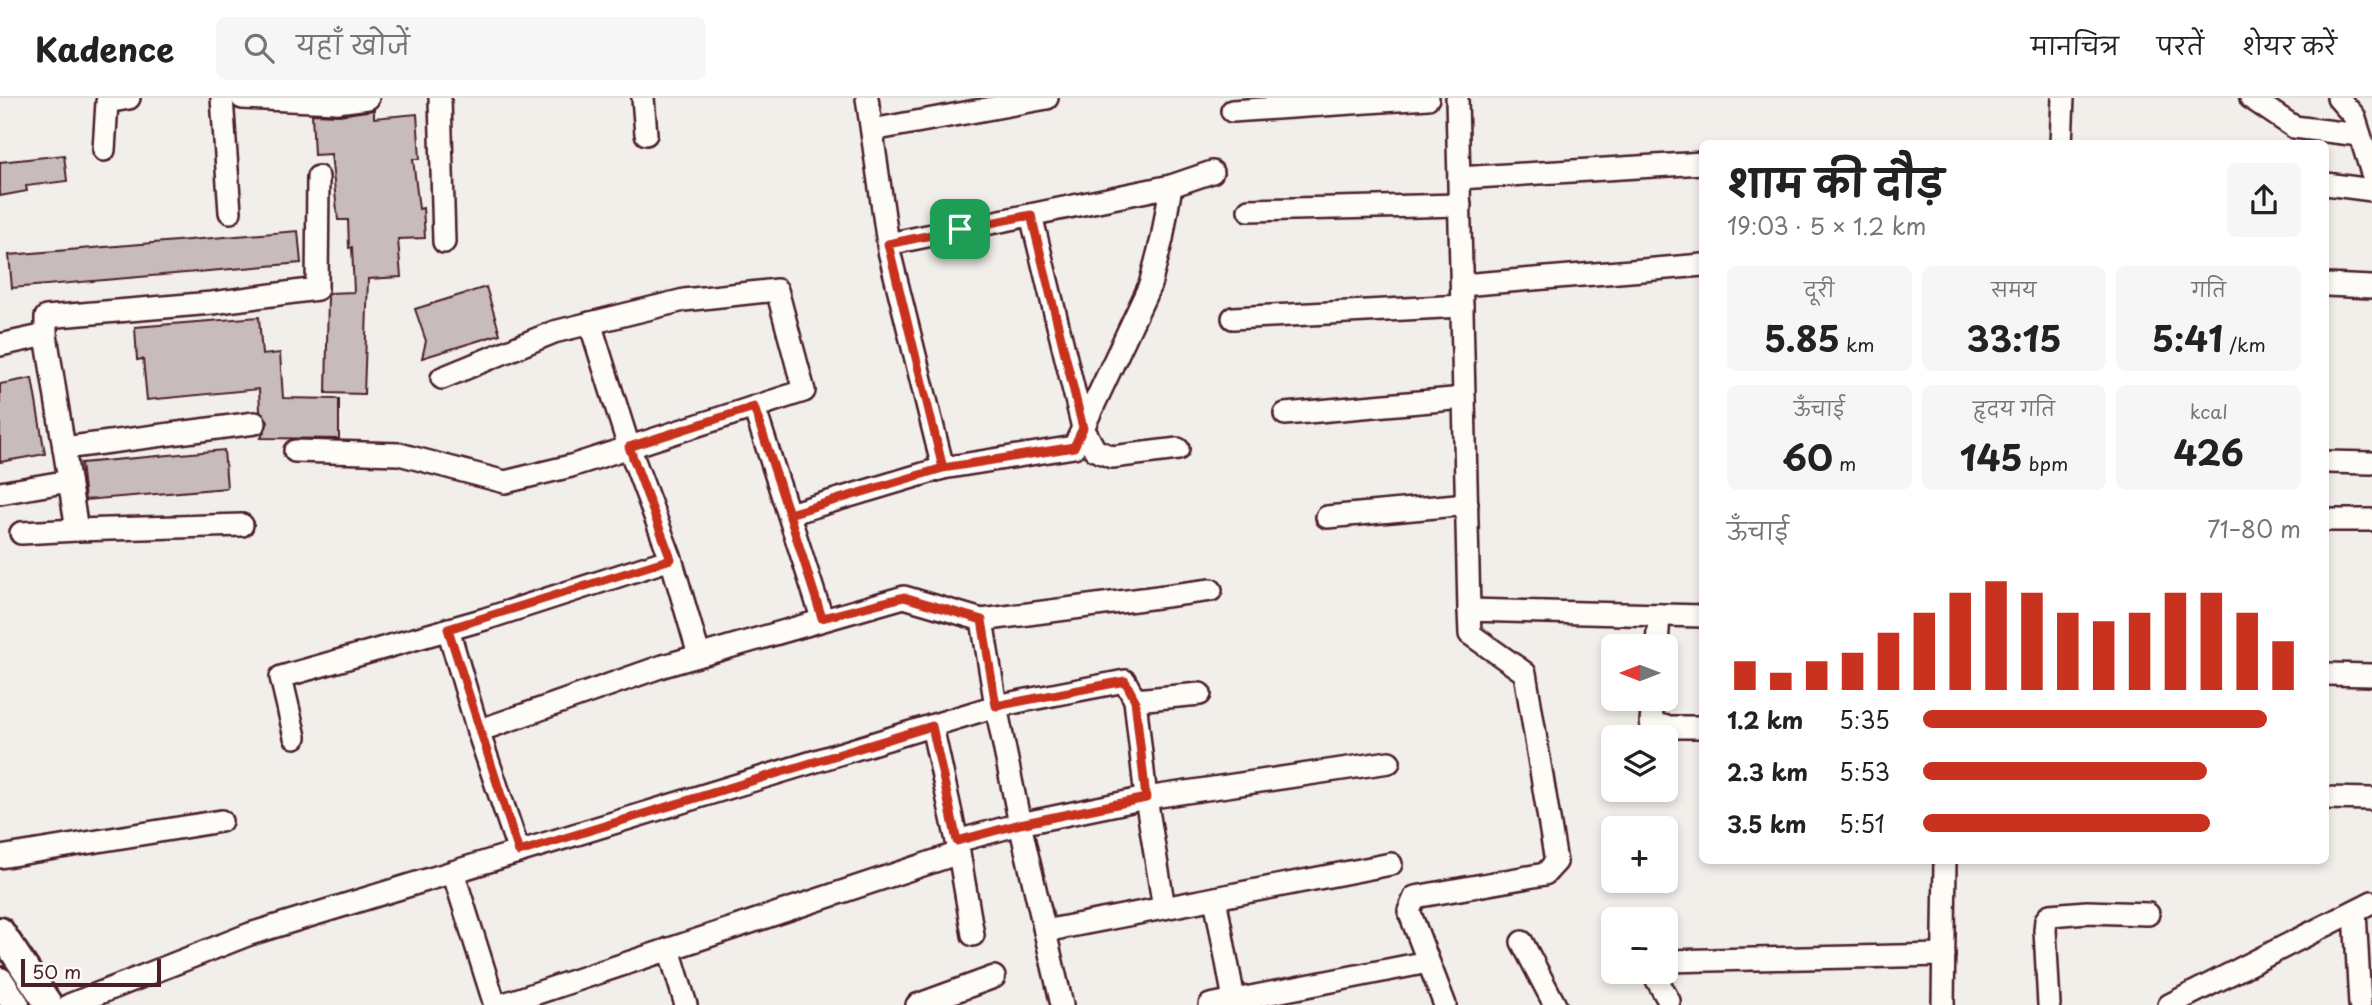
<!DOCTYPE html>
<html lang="hi">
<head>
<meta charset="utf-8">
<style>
	body { margin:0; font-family:"Playpen Sans","Playpen Sans Deva",sans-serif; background:#f6f6f6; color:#222; height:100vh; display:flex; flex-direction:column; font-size:26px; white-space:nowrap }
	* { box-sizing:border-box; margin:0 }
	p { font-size:23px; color:#767676 }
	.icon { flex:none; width:38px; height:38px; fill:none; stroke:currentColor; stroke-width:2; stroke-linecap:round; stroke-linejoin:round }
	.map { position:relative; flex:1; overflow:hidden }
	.sheet { position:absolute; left:1699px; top:42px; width:630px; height:724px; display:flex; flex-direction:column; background:#fff; border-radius:10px; box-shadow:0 4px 10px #0003 }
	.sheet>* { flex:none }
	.needle { width:46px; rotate:270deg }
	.controls { position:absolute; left:1601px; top:536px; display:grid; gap:14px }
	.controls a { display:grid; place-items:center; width:77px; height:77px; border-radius:10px; background:#fff; box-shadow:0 4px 10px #0003; font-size:35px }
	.scale { position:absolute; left:21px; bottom:18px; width:140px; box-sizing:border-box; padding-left:7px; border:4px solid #4a1f2b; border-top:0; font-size:19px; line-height:24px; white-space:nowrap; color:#4a1f2b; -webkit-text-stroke:5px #fdfcf7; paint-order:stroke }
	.pin { position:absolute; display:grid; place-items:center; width:60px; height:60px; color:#fff; margin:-30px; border-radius:14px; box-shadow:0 4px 10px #0006 }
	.round { display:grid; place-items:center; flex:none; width:74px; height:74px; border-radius:10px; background:#f6f6f6 }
	.overview { display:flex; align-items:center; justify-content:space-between; height:119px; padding:0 28px }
	h1 { font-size:38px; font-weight:700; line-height:52px }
	.figures { display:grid; grid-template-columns:repeat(3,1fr); gap:10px; height:119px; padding:7px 28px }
	.figures div { display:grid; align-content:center; border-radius:10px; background:#f6f6f6; text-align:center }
	.figures b { font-size:35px; font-weight:700 }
	.figures small { font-size:19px; font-weight:400 }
	.figures p { font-size:19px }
	.chart { height:196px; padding:14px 28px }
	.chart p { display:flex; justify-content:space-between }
	.chart svg { width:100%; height:126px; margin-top:7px; stroke:#c8321e; stroke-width:6 }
	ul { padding:0 28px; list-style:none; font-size:23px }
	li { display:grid; grid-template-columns:112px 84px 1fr; align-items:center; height:52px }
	li i { height:18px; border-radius:9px; background:#c8321e }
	header { display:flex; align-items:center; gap:42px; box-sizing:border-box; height:98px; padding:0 35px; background:#fff; border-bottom:2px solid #e0e0e0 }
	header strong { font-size:33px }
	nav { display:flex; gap:38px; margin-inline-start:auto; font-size:24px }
	.search { width:490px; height:63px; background:#f6f6f6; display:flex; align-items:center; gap:18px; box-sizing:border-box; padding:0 24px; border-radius:10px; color:#767676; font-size:26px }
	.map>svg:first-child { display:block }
</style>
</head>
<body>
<header>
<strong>Kadence</strong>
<div class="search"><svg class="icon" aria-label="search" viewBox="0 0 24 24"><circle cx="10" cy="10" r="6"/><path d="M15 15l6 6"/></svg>यहाँ खोजें</div>
<nav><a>मानचित्र</a><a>परतें</a><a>शेयर करें</a></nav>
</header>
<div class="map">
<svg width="2372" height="907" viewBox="0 0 2372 907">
	<rect width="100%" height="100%" fill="#f2efeb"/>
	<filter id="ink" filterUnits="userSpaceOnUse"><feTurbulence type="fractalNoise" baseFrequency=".0143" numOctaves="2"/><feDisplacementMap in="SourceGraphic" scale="14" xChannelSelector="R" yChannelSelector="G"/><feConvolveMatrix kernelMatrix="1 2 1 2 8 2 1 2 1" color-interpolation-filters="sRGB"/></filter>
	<g filter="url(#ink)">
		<g fill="#c8bbbb" stroke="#4a1f2b" stroke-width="2">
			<polygon points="374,12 374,20 417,16 420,61 413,61 419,111 423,110 425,140 398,141 401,179 368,181 364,296 326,295 328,198 329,195 354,194 352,149 349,150 348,122 338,122 331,56 314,57 312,16 339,17"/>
			<polygon points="64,57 67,83 26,88 27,93 0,98 0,64"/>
			<polygon points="298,133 301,165 12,190 9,157"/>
			<polygon points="486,189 500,236 422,260 426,243 415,211"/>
			<polygon points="259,219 262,257 280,255 283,300 339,301 339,341 261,340 268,324 260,313 259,291 147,302 143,261 137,262 135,229"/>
			<polygon points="32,280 45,356 0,364 0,286"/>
			<polygon points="224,352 227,390 85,402 81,365"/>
		</g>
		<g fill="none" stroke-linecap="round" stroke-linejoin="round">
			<defs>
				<g id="minor">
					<polyline points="222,0 230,114"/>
					<polyline points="242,0 337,4 337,0"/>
					<polyline points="440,0 444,144"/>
					<polyline points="643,0 646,36"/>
					<polyline points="1457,0 1469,512"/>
					<polyline points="2251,0 2294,29 2359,37"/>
					<polyline points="2338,0 2354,18 2372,75"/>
					<polyline points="337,4 368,0"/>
					<polyline points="1232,13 1428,0"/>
					<polyline points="872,32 1047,0"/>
					<polyline points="2061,46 2063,0"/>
					<polyline points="104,52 107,4 129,0"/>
					<polyline points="1459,80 1703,65"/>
					<polyline points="2326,86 2372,92"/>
					<polyline points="1171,88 1212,74"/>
					<polyline points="1249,112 1460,107"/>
					<polyline points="1031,117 1083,330 1095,352 1112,359 1178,351"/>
					<polyline points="888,146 1171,88 1162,141 1150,187 1074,349 943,370"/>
					<polyline points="1462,187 1703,167"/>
					<polyline points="2326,187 2372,189"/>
					<polyline points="1233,220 1462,208"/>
					<polyline points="46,237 77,432 242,427"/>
					<polyline points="0,247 46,237 46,219 212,205 317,191 318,79"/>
					<polyline points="754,309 822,520"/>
					<polyline points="1285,316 1464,300"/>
					<polyline points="64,350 255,325"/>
					<polyline points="295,353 399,356 505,384 571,368 804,293 777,192 684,202 554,234 442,280"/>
					<polyline points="2326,364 2372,365"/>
					<polyline points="0,395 69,383"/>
					<polyline points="789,416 943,370 889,153 867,0"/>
					<polyline points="1327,419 1467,406"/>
					<polyline points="2326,422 2372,422"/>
					<polyline points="21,435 77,432"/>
					<polyline points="671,461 699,557"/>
					<polyline points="448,531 478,633"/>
					<polyline points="1657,548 1659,517"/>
					<polyline points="2326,576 2372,577"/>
					<polyline points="1653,600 1651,625 1667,629 1703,629"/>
					<polyline points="1135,602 1200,596"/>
					<polyline points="932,628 957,743"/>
					<polyline points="295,639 281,579 485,521 671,461 629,349 590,225"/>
					<polyline points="2326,700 2372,701"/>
					<polyline points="519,754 478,633 663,568 904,499 982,522"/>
					<polyline points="0,759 221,723"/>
					<polyline points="453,774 495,907"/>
					<polyline points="1215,800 1235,907"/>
					<polyline points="1164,810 1146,700 1135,602 1125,583 996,608 1020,726 1146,700 1389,664"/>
					<polyline points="2355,813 2360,907"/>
					<polyline points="1045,833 1391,766"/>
					<polyline points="973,837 957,743 1020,726 1062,907"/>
					<polyline points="1522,844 1555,907"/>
					<polyline points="669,851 686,907"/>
					<polyline points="1666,863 1944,857"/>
					<polyline points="1652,873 1669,903"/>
					<polyline points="69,907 250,836 996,608 982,522 1211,492"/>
					<polyline points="501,907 959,755"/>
					<polyline points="917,907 994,879"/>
					<polyline points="1210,907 1428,864"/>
					<polyline points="1445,907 1409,813 1415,799 1545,776 1556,764 1525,575 1470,536 1469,512 1703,518"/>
					<polyline points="1943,907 1945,763"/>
					<polyline points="2049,907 2045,832 2046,822 2050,817 2087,814 2148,816"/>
					<polyline points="2169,907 2372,804"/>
				</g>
				<g id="tertiary">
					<polyline points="0,833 49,907"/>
					<polyline points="0,883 16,907"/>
				</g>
			</defs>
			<use href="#minor" stroke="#4a1f2b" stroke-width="26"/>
			<use href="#tertiary" stroke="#4a1f2b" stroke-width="32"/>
			<use href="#minor" stroke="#fdfcf7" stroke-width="21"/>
			<use href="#tertiary" stroke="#fdfcf7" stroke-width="26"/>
		</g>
	</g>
	<g fill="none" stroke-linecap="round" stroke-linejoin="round" filter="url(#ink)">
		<defs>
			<polyline id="route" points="960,131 888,146 943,370 789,416 754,309 629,349 671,461 448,531 519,754 932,628 957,743 1020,726 1146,700 1135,602 1125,583 996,608 982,522 904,499 822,520 789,416 943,370 1074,349 1083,330 1031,117 960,131"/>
		</defs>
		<use href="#route" stroke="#fff" stroke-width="14"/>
		<use href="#route" stroke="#c8321e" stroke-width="9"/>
	</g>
</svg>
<div class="controls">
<a><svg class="needle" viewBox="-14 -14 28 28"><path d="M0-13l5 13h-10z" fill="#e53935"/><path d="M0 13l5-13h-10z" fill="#767676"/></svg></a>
<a><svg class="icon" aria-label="layers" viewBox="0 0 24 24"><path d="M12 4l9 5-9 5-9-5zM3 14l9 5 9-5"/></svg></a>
<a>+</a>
<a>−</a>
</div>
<div class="scale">50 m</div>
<div class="pin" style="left:960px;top:131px;background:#1e9e55"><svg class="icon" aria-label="arrive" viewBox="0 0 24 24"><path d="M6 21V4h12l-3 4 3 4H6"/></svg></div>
<section class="sheet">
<div class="overview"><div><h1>शाम की दौड़</h1><p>19:03 · 5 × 1.2 km</p></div><a class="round"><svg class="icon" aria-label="share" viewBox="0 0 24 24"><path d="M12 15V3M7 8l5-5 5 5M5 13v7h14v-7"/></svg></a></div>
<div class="figures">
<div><p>दूरी</p><b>5.85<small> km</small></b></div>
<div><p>समय</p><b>33:15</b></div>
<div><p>गति</p><b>5:41<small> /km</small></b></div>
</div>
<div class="figures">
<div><p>ऊँचाई</p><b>60<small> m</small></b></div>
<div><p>हृदय गति</p><b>145<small> bpm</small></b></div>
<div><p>kcal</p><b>426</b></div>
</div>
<div class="chart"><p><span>ऊँचाई</span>71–80 m</p>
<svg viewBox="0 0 160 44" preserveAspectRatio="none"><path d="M5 44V34M15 44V38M25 44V34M35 44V31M45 44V24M55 44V17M65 44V10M75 44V6M85 44V10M95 44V17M105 44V20M115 44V17M125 44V10M135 44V10M145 44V17M155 44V27"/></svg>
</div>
<ul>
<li><b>1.2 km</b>5:35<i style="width:91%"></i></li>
<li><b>2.3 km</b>5:53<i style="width:75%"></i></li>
<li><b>3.5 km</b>5:51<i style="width:76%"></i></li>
</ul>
</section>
</div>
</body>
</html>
